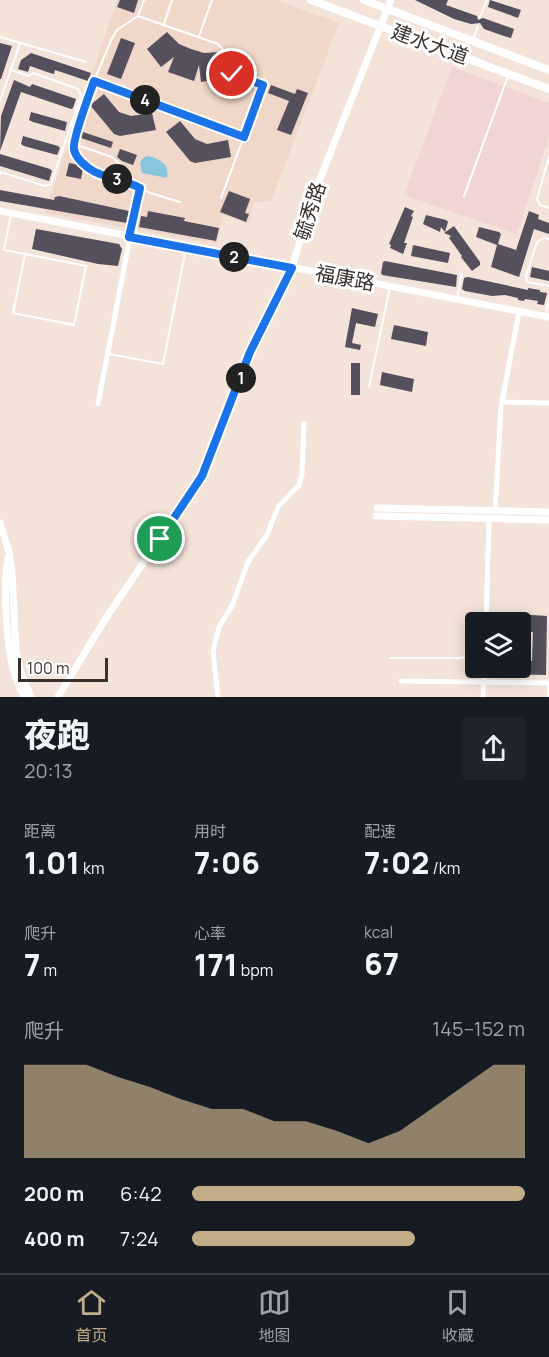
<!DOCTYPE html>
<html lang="zh">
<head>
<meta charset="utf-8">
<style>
	body { margin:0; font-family:Manrope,"Noto Sans SC",sans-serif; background:#20242c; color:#f1f3f6; height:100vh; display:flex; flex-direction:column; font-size:22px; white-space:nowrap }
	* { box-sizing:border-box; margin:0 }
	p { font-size:20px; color:#9ea1a6 }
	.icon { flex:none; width:33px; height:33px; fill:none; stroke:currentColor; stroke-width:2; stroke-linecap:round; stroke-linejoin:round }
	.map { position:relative; height:697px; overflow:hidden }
	.panel { display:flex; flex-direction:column; background:#171b24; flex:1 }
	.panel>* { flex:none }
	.fabs { position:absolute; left:465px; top:612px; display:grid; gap:12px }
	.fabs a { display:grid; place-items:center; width:66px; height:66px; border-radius:6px; background:#171b24; box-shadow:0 3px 15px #0003; font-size:30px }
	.scale { position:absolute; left:18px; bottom:15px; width:90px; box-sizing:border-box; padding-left:6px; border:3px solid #38322e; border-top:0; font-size:16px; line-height:21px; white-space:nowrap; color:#38322e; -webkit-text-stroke:4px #fff; paint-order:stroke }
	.pin { position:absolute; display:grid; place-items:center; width:51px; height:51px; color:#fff; margin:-26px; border:3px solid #fff; border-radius:50%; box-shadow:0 2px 6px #0007 }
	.km { position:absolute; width:30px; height:30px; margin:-15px; border-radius:50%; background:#222; color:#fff; font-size:16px; line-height:30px; text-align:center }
	.round { display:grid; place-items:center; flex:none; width:63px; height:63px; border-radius:6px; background:#20242c }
	.summary { display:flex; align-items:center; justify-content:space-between; height:102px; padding:0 24px }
	h1 { font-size:33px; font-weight:800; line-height:45px }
	.metrics { display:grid; grid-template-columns:repeat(3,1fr); gap:9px; height:102px; padding:6px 24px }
	.metrics div { display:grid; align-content:center }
	.metrics b { font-size:30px; font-weight:800 }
	.metrics small { font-size:16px; font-weight:400 }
	.metrics p { font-size:16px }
	.chart { height:168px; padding:12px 24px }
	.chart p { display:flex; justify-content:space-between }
	.chart svg { width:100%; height:108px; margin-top:6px; fill:#c3ad88; opacity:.7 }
	ul { padding:0 24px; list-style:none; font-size:20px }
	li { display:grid; grid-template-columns:96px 72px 1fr; align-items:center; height:45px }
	li i { height:15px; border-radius:8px; background:#c3ad88 }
	.tab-bar { display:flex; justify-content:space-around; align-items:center; height:84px; border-top:2px solid #363941; background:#171b24; font-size:16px; color:#9ea1a6 }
	.tab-bar a { display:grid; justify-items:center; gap:3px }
	.tab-bar .current { color:#c3ad88 }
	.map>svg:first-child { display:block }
</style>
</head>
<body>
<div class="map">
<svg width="549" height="697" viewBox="0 0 549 697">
	<rect width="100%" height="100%" fill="#f3e3d8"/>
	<polygon fill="#f0d5d2" points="452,67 549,103 549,137 517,234 404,195"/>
	<polygon fill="#efd7c9" points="117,0 276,0 339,23 271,201 254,202 249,224 223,215 217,244 45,213"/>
	<path fill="#88c6e0" d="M148 156C160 159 170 164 167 178L142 173 140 162 144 157Z"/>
	<g fill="#564f5d">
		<polygon points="120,0 138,0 134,13 117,7"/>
		<polygon points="415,0 448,0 446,5 477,16 478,20 483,18 514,29 511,38 504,36 484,29 480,23 471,24 454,19"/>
		<polygon points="490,0 521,10 518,18 488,7"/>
		<polygon points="167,32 179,44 191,49 204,53 221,52 224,78 201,82 199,65 194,81 168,72 174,57 161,67 147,49"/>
		<polygon points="121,38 135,43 121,79 107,74"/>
		<polygon points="0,43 12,46 1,79 0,79"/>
		<polygon points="31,53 91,73 88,81 55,70 54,74 50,73 30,66 28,72 18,69 21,60"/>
		<polygon points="14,80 30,87 32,84 76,99 73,108 71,109 21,92 0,151 1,116"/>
		<polygon points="271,85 295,94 297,89 308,93 291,135 277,130 289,101 268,93"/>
		<polygon points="104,94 119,112 131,116 152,113 156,130 120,136 114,134 90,105"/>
		<polygon points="31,112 67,122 65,131 33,122 29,120"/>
		<polygon points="180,121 195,139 207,144 228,140 231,157 195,163 190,161 166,132"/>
		<polygon points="83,132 113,142 111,148 81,138"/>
		<polygon points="23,136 58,146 60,148 57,155 24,146 21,144"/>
		<polygon points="120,149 137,155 133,165 122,161 117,157"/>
		<polygon points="0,154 50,169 52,171 49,181 0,166"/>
		<polygon points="69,163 80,165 83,168 81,179 66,176"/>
		<polygon points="0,190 54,200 55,197 59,196 129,211 127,223 0,201"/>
		<polygon points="229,191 250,199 245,213 249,214 246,222 220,212"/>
		<polygon points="405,207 414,211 411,216 413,217 404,243 407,243 403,254 390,248 391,245 389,244"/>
		<polygon points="148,211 185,218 184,221 219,228 216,241 139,227 141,216 147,217"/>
		<polygon points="529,211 539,215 538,219 549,223 549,234 534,229 519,277 491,267 497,245 476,237 479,227 499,232 501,234 498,244 516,250"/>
		<polygon points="426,215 446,220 448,222 445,232 441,227 440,232 423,224"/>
		<polygon points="454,226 480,262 480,265 472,271 461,257 462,256 449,238 451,236 444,233"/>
		<polygon points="36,229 119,244 122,249 118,266 98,264 32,249"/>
		<polygon points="413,245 450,253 448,263 411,256"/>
		<polygon points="385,261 457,275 456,287 382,275 381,273 383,262"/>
		<polygon points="532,267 549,271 549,281 530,277"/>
		<polygon points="468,277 528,290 528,288 540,290 540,292 547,293 544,305 537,304 538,301 525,299 524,301 518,300 518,298 505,295 492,296 465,291 462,289 464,278"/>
		<polygon points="352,308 378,314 375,327 356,323 352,343 361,345 360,350 345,347"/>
		<polygon points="394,325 428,332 426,346 391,339"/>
		<rect x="351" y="363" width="9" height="32"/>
		<polygon points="382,372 414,379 412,392 380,385"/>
		<polygon points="505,613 547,616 546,675 499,674 490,668 520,668 520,661 532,661 533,632 520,631 520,622 491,622 491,615 505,615"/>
	</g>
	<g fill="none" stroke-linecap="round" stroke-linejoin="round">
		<g stroke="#fff" stroke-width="2">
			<path d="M144 0 138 16 117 30 112 38 92 86 74 144C75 172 107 174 127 182 135 184 141 190 148 192 159 196 170 199 180 202"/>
			<polyline points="138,16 218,44 225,52 232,74 263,85 221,198"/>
			<polyline points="480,17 487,0"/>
			<polyline points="164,24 172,0"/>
			<polyline points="199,36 212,0"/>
			<polyline points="0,37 86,62"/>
			<polyline points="473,40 478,26"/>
			<polyline points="94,81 244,137"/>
			<polyline points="0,101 20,43"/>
			<polyline points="74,144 112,157 123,167 121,180"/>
			<polyline points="549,157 537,199 540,205 549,208"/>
			<polyline points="0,174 1,172 45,186 51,184 81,95 78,89 33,73 29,76 11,70"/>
			<polyline points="464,196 508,76"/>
			<polyline points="11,215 4,250 25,254 13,313 74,325 86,266 25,254"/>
			<polyline points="130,235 140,188"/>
			<polyline points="549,239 544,238 537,242 526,276 527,282 549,286"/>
			<polyline points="457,299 462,272"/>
			<polyline points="546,313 549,298"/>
			<polyline points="109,354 163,364 186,248"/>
			<polyline points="369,387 390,287"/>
			<polyline points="466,640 476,640"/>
			<polyline points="391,658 462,658 466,655 467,616"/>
			<polyline points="548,685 548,697"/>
		</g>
		<g stroke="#fff" stroke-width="5">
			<polyline points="502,402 549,403"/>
			<polyline points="98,404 130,237"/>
			<polyline points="495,512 501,407 519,312"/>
			<polyline points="486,622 489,519"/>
			<polyline points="401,681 549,683"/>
			<polyline points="218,697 213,651 219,627 232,606 248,562 267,535 278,507 299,485 302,474 304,423"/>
			<polyline points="483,697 484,668"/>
		</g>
		<g stroke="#fff" stroke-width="7">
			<polyline points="0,211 549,317"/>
			<polyline points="377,508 549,512"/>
			<polyline points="376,516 549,520"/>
			<polyline points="0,523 9,552 12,572 16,651 21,673 31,697"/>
			<path d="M8 558C3 585 6 649 15 675 17 683 21 690 24 697"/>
			<polyline points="58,697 106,618 202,476 250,352 292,268 314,194 391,0"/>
		</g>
		<g stroke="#fff" stroke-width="8">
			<polyline points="311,0 549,89"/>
			<polyline points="364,0 549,70"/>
		</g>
	</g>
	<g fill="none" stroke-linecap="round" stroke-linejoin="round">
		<defs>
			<path id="route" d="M160 539 202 476 250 352 292 268 129 237 140 188C126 180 110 179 95 172 87 168 75 158 74 149 72 139 90 93 94 81L244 137 263 85 232 74"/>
		</defs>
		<use href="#route" stroke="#fff" stroke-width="12"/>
		<use href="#route" stroke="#1a73e8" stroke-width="8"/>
	</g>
	<g text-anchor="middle" stroke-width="6" stroke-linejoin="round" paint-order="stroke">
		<g font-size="20" fill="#38322e" stroke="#fff">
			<text transform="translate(430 44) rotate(20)" y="7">建水大道</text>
			<text transform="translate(310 211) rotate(-72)" y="7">毓秀路</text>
			<text transform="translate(345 278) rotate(11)" y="7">福康路</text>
		</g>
	</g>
</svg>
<div class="fabs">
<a><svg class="icon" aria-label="layers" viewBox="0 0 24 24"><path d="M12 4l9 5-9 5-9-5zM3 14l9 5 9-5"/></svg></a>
</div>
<div class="scale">100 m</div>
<div class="pin" style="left:160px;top:539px;background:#1e9e55"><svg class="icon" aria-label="arrive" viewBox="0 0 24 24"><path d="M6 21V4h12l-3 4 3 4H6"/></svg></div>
<div class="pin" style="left:232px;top:74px;background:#d93025"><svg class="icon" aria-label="check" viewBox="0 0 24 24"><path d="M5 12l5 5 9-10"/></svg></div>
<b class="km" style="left:241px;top:378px">1</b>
<b class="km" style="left:234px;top:257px">2</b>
<b class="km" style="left:117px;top:179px">3</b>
<b class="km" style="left:145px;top:100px">4</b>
</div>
<section class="panel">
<div class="summary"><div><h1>夜跑</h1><p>20:13</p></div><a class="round"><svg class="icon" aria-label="share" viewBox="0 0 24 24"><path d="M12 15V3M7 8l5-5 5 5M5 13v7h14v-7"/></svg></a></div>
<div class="metrics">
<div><p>距离</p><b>1.01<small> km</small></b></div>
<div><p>用时</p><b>7:06</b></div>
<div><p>配速</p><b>7:02<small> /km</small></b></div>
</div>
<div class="metrics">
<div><p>爬升</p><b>7<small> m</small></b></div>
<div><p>心率</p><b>171<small> bpm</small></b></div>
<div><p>kcal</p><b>67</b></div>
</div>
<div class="chart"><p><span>爬升</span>145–152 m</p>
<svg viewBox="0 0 160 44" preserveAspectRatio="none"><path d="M0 44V6L10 6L20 6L30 11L40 15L50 20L60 24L70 24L80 29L90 29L100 33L110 38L120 33L130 24L140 15L150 6L160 6V44z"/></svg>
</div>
<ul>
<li><b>200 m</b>6:42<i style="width:100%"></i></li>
<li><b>400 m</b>7:24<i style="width:67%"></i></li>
</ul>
</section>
<nav class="tab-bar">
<a class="current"><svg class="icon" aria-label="home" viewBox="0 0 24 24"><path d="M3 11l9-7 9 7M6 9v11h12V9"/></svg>首页</a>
<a><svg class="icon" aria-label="map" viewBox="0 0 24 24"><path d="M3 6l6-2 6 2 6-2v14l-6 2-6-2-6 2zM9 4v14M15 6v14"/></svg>地图</a>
<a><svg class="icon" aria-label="saved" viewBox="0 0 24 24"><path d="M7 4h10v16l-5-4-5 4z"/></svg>收藏</a>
</nav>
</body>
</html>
